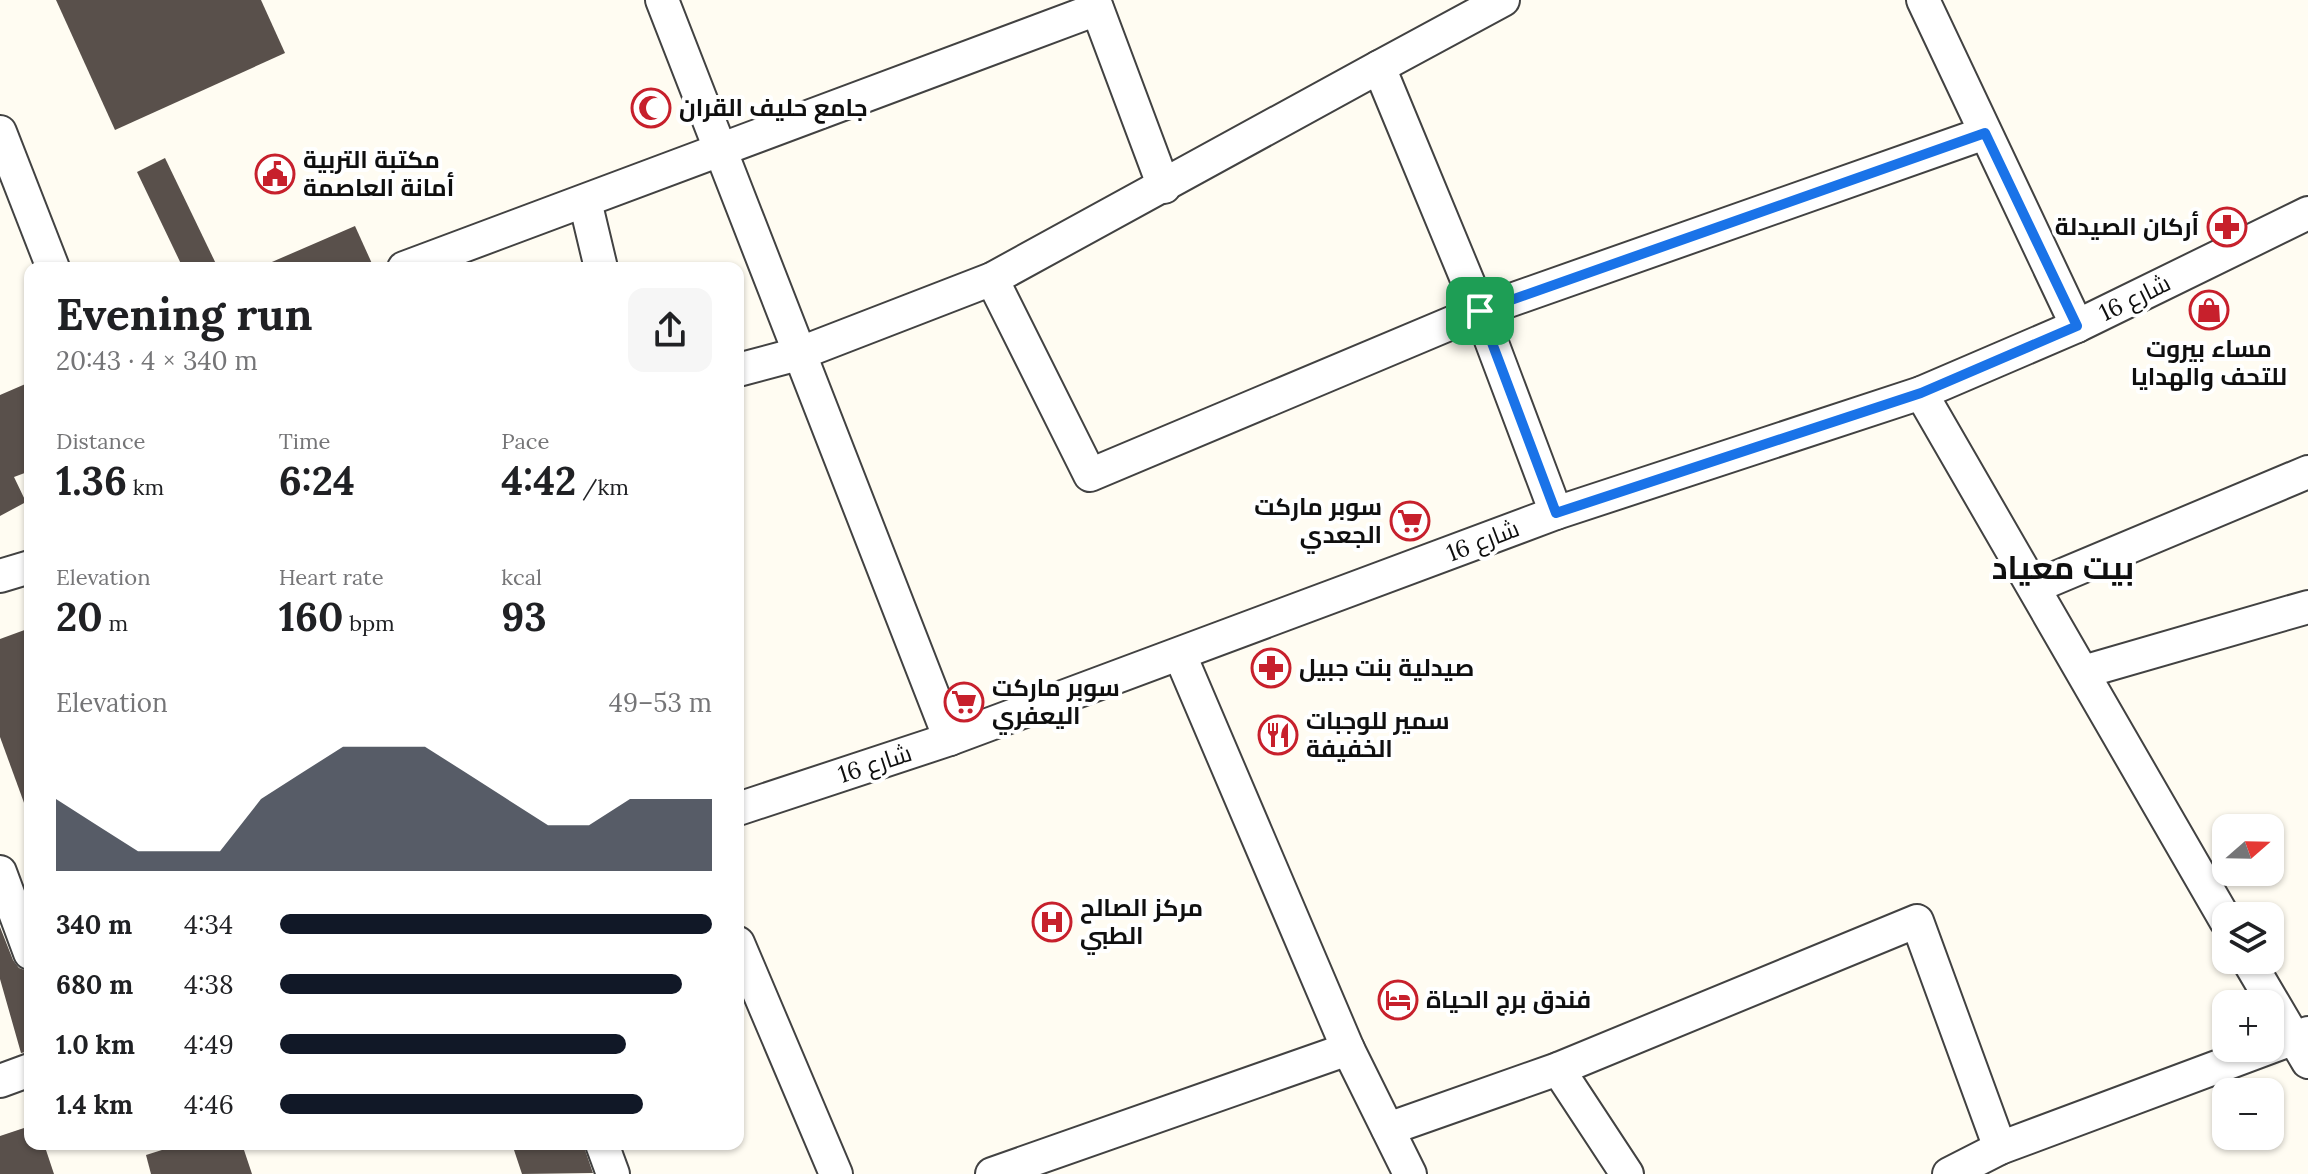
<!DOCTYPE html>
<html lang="en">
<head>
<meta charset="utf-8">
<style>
	body { margin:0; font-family:Lora,Cairo,serif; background:#f6f6f6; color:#202124; height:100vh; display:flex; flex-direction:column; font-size:30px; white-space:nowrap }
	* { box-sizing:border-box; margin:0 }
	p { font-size:26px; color:#757577 }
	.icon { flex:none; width:44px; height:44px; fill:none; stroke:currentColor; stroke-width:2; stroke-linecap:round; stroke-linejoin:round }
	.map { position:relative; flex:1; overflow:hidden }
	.sheet { position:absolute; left:24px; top:262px; width:720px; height:888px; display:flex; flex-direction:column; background:#fff; border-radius:16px; box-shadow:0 2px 6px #0004 }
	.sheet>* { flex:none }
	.needle { width:52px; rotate:70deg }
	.controls { position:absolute; left:2212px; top:814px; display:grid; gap:16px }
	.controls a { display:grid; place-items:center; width:72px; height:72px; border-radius:16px; background:#fff; box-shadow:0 2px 6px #0004; font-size:40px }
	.pin { position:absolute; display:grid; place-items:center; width:68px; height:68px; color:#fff; margin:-34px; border-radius:16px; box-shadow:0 4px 12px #0006 }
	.round { display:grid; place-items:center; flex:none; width:84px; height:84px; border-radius:16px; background:#f6f6f6 }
	.headline { display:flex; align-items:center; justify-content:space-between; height:136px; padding:0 32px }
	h1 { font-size:44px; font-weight:700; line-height:60px }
	.metrics { display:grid; grid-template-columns:repeat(3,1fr); gap:12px; height:136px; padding:8px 32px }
	.metrics div { display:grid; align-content:center }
	.metrics b { font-size:40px; font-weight:700 }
	.metrics small { font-size:22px; font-weight:400 }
	.metrics p { font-size:22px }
	.chart { height:224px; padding:16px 32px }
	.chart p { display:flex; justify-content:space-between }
	.chart svg { width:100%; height:144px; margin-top:8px; fill:#111827; opacity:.7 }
	ul { padding:0 32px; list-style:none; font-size:26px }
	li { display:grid; grid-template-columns:128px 96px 1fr; align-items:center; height:60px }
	li i { height:20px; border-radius:10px; background:#111827 }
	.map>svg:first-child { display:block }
</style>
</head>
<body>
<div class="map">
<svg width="2308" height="1174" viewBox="0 0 2308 1174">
	<rect width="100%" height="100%" fill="#fffcf2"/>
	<g fill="#59504b">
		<polygon points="56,0 261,0 285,53 115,130"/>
		<polygon points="165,158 218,268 183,268 137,172"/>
		<polygon points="355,226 374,268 258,268"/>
		<polygon points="30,382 30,471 14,477 26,502 0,516 0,395"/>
		<polygon points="30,628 30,811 27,811 0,737 0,639"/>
		<polygon points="0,927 13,960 19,968 30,972 30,1051 21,1053 0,979"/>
		<polygon points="30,1126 30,1144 44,1144 54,1174 0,1174 0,1136"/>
		<polygon points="181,1144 242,1144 252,1174 151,1174 146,1155"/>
		<polygon points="512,1144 583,1144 593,1173 522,1174"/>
	</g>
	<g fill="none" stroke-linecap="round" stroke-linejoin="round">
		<defs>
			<g id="minor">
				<polyline points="662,0 950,739"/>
				<polyline points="1094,0 1164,187"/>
				<polyline points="1923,0 2077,326"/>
				<polyline points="0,132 53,268"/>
				<polyline points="585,201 601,268"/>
				<polyline points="404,268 1097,9"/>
				<polyline points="992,279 1090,475 1480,311 1379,67 1503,0"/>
				<polyline points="738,370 798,354 992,279 1379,67"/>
				<polyline points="1921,393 2226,921"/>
				<polyline points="1556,513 1480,311 1985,133"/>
				<polyline points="0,576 30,567"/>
				<polyline points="2034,587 2308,472"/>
				<polyline points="1180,655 1348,1049 1410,1174"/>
				<polyline points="2083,672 2308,607"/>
				<polyline points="738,809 950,739 1556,513 1921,393 2077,326 2308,213"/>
				<polyline points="0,872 30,953"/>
				<polyline points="738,943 836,1174"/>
				<polyline points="2248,960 2308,1062"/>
				<polyline points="1558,1069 1627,1174"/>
				<polyline points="0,1081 30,1070"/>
				<polyline points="1388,1129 1558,1069 1917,921 2000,1148"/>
				<polyline points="602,1144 613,1174"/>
				<polyline points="992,1174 1348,1049"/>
				<polyline points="1949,1174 2000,1148 2308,1033"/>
			</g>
		</defs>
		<use href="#minor" stroke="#424242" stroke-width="36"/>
		<use href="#minor" stroke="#fff" stroke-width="32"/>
	</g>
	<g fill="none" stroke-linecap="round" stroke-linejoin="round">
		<defs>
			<polygon id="route" points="1985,133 2077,326 1921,393 1556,513 1480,311"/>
		</defs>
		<use href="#route" stroke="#fff" stroke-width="16"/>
		<use href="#route" stroke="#1a73e8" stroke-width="10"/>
	</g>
	<defs>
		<symbol id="mosque-ring" viewBox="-11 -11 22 22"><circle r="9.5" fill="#fff" stroke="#c7202c" stroke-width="1.5"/><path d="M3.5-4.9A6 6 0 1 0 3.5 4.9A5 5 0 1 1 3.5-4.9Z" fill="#c7202c"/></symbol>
		<symbol id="civic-ring" viewBox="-11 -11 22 22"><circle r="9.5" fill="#fff" stroke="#c7202c" stroke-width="1.5"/><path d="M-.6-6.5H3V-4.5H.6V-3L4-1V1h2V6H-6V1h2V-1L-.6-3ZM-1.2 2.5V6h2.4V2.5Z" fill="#c7202c"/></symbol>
		<symbol id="pharmacy-ring" viewBox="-11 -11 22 22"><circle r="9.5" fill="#fff" stroke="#c7202c" stroke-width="1.5"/><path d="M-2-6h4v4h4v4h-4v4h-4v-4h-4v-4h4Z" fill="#c7202c"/></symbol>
		<symbol id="shop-ring" viewBox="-11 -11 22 22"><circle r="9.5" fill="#fff" stroke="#c7202c" stroke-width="1.5"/><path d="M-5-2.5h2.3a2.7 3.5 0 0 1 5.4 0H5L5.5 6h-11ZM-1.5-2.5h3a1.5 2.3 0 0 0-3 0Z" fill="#c7202c"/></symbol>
		<symbol id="supermarket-ring" viewBox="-11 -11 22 22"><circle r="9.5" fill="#fff" stroke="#c7202c" stroke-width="1.5"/><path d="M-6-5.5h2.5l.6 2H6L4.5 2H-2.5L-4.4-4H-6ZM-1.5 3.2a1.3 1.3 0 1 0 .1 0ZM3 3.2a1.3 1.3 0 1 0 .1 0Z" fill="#c7202c"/></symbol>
		<symbol id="restaurant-ring" viewBox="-11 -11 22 22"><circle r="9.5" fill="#fff" stroke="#c7202c" stroke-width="1.5"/><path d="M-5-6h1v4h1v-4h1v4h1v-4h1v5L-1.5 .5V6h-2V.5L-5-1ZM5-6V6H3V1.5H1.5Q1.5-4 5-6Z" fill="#c7202c"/></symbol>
		<symbol id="hospital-ring" viewBox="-11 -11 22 22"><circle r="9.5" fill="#fff" stroke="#c7202c" stroke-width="1.5"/><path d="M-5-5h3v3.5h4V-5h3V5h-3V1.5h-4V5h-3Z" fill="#c7202c"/></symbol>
		<symbol id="hotel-ring" viewBox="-11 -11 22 22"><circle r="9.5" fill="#fff" stroke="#c7202c" stroke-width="1.5"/><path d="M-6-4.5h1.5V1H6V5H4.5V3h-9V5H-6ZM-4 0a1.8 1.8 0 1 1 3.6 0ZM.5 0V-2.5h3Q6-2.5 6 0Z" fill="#c7202c"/></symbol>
	</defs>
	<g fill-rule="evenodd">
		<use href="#mosque-ring" x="629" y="86" width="44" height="44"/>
		<use href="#civic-ring" x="253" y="152" width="44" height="44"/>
		<use href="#pharmacy-ring" x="2205" y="205" width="44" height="44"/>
		<use href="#shop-ring" x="2187" y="288" width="44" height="44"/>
		<use href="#supermarket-ring" x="1388" y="499" width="44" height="44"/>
		<use href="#pharmacy-ring" x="1249" y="646" width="44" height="44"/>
		<use href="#supermarket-ring" x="942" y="680" width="44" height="44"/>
		<use href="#restaurant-ring" x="1256" y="713" width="44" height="44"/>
		<use href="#hospital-ring" x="1030" y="900" width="44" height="44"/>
		<use href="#hotel-ring" x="1376" y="978" width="44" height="44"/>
	</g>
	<g text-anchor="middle" stroke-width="8" stroke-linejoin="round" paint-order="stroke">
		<g font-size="24" font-weight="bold" fill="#0f0f0f" stroke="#fff" text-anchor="start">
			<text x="679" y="116">جامع حليف القران</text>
			<text x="303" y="168">مكتبة التربية<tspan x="303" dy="28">أمانة العاصمة</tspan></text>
			<text x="2199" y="235" text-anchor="end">أركان الصيدلة</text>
			<text x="2209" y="357" text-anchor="middle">مساء بيروت<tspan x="2209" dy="28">للتحف والهدايا</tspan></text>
			<text x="1382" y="515" text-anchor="end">سوبر ماركت<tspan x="1382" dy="28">الجعدي</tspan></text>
			<text x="1299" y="676">صيدلية بنت جبيل</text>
			<text x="992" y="696">سوبر ماركت<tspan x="992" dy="28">اليعفري</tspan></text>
			<text x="1306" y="729">سمير للوجبات<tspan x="1306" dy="28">الخفيفة</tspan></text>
			<text x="1080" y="916">مركز الصالح<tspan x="1080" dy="28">الطبي</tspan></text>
			<text x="1426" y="1008">فندق برج الحياة</text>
		</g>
		<g font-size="24" fill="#0f0f0f" stroke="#fff">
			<text transform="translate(2135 298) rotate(-26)" y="8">شارع 16</text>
			<text transform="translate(1483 541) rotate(-21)" y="8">شارع 16</text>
			<text transform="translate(875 764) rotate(-18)" y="8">شارع 16</text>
		</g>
		<g font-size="32" font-weight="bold" fill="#0f0f0f" stroke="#fff">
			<text x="2063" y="579">بيت معياد</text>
		</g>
	</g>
</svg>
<div class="controls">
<a><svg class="needle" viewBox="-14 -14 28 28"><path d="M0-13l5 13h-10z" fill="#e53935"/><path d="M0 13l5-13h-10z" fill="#757577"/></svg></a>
<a><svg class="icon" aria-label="layers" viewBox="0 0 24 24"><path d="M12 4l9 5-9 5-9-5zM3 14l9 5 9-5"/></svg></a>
<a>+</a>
<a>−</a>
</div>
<div class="pin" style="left:1480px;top:311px;background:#1e9e55"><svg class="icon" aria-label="arrive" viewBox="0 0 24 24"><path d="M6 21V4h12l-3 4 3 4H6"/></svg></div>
<section class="sheet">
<div class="headline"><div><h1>Evening run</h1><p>20:43 · 4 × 340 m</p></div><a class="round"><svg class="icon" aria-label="share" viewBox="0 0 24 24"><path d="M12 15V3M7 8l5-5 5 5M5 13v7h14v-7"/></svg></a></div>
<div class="metrics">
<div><p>Distance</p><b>1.36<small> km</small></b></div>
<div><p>Time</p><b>6:24</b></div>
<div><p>Pace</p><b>4:42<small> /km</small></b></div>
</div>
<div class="metrics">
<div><p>Elevation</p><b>20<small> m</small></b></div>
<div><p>Heart rate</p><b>160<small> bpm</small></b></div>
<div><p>kcal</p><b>93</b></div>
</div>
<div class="chart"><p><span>Elevation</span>49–53 m</p>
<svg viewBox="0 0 160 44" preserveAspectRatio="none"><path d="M0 44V22L10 30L20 38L30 38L40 38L50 22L60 14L70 6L80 6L90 6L100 14L110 22L120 30L130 30L140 22L150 22L160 22V44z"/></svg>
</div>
<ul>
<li><b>340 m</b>4:34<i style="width:100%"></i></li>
<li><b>680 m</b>4:38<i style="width:93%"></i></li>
<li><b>1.0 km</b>4:49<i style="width:80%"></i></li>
<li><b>1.4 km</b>4:46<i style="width:84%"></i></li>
</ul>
</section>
</div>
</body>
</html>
